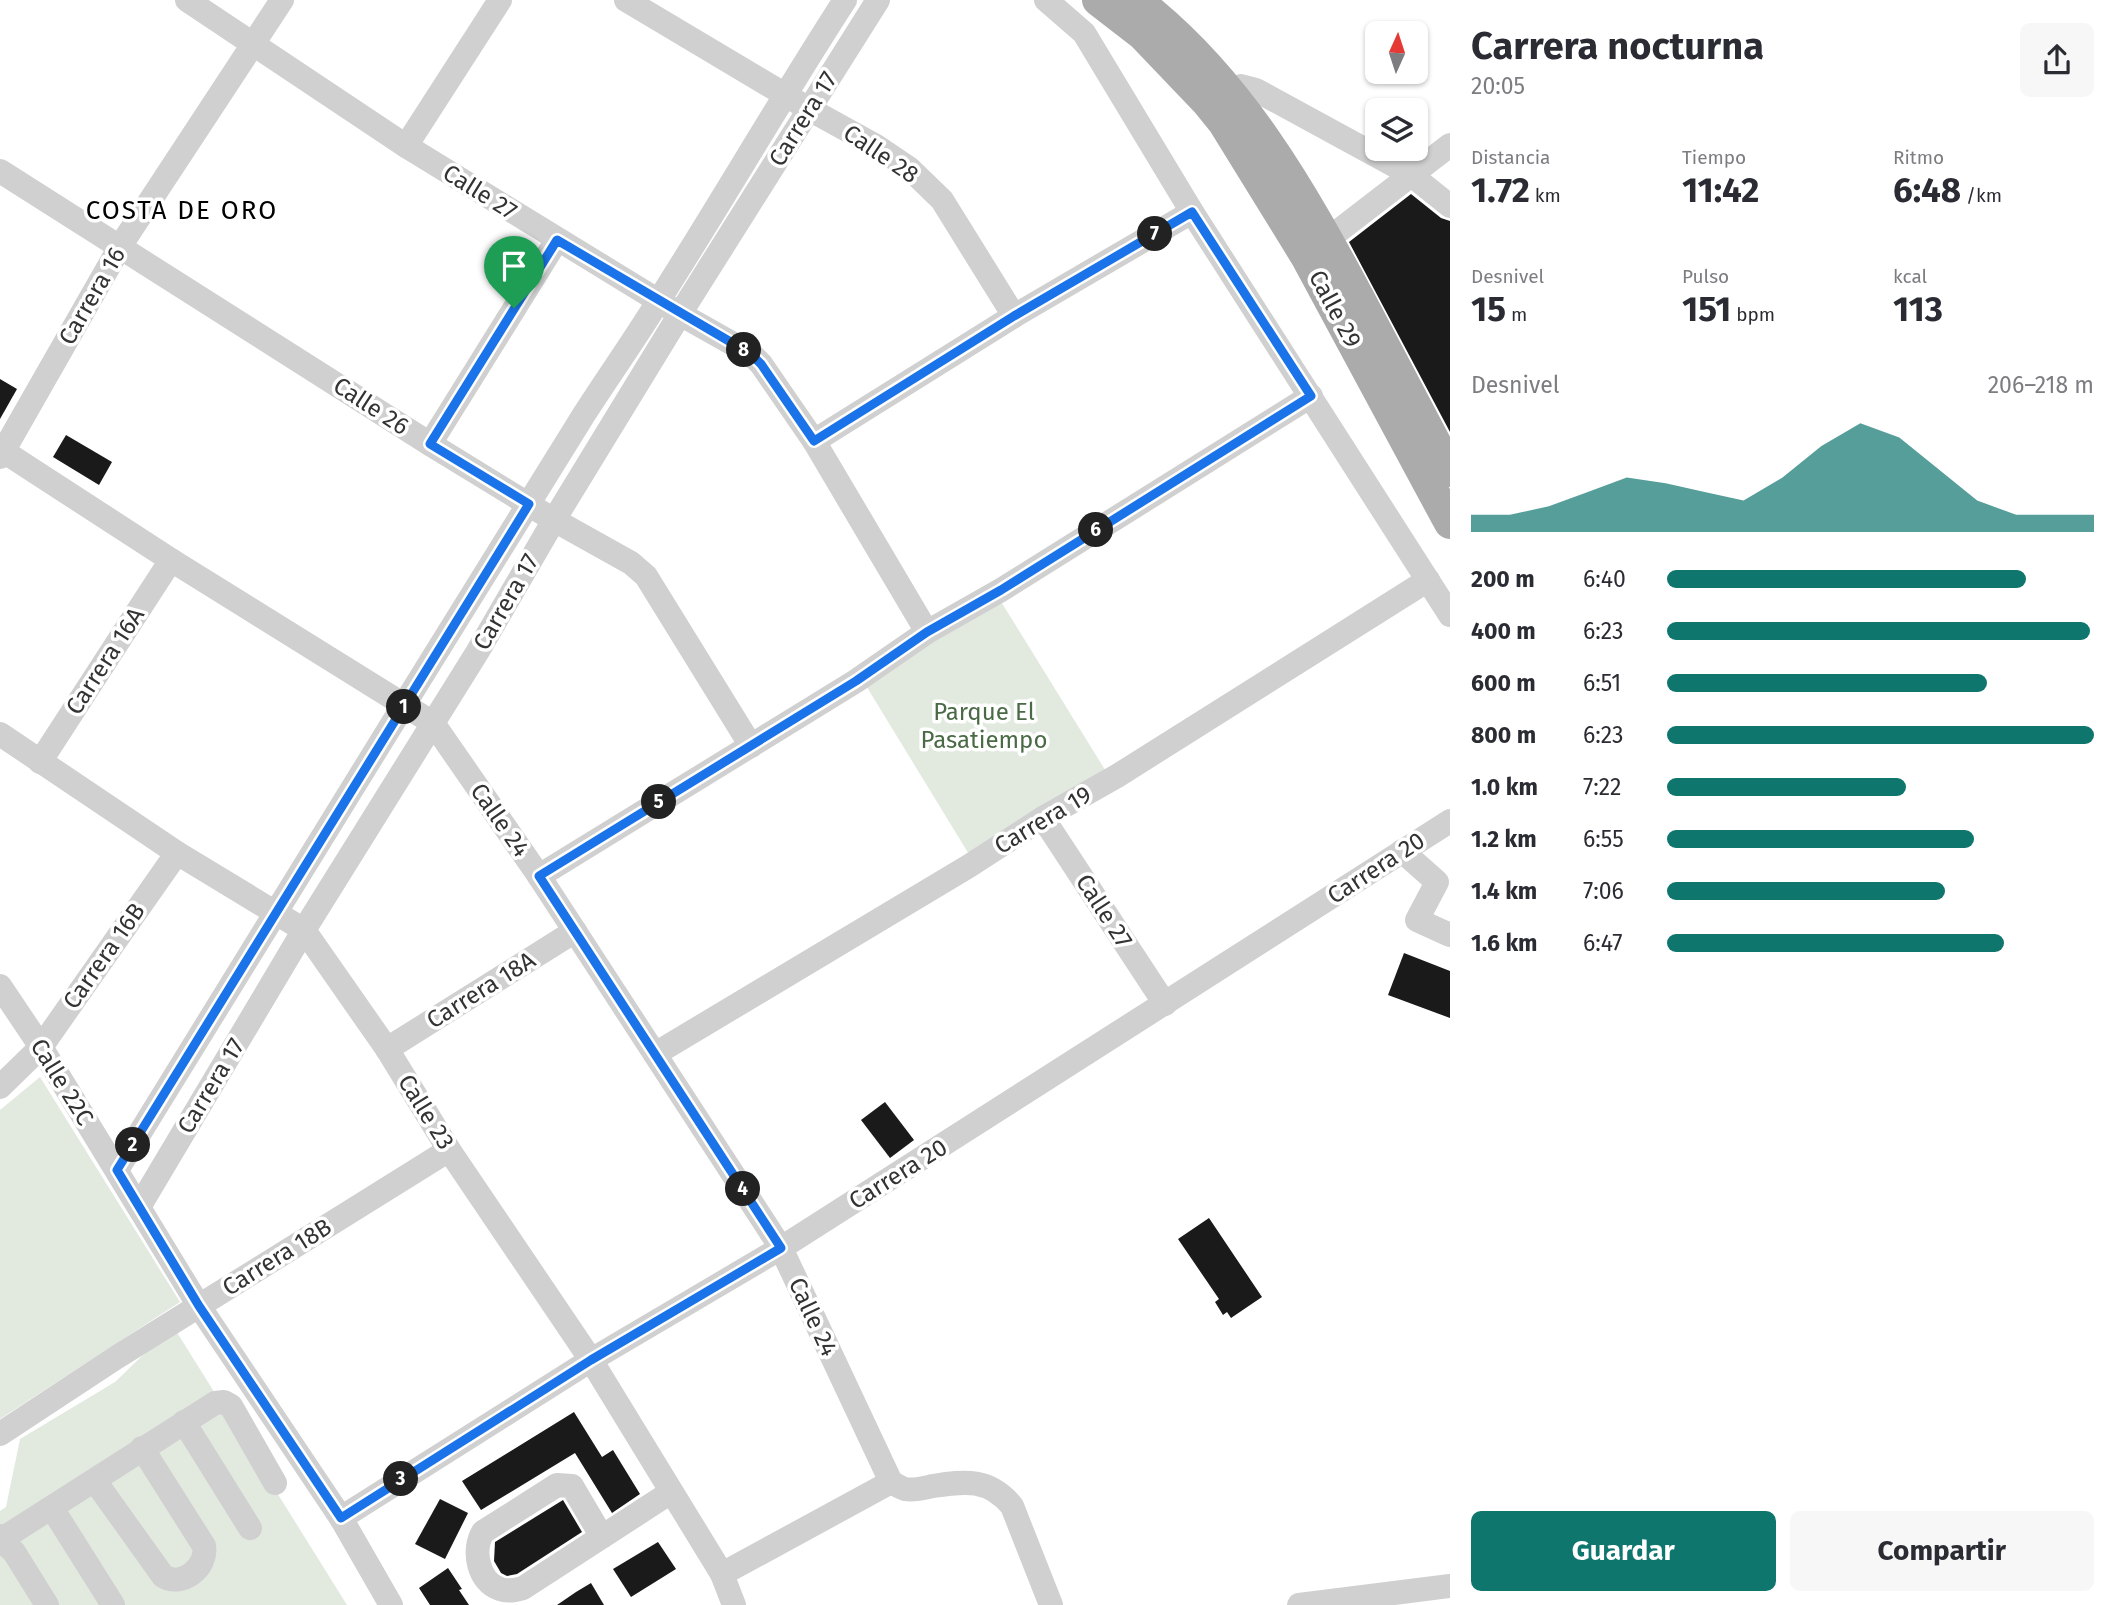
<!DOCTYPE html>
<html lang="es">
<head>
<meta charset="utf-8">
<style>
	body { margin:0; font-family:"Fira Sans",sans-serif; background:#f7f7f7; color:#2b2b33; height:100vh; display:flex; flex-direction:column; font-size:26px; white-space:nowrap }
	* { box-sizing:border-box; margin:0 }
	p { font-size:23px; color:#7c7c81 }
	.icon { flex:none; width:38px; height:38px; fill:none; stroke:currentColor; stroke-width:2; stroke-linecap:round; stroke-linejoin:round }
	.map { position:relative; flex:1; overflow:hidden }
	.side { display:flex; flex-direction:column; background:#fff; width:665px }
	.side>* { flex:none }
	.needle { width:46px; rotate:3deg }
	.tools { position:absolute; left:1365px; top:21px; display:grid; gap:14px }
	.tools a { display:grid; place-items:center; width:63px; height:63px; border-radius:10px; background:#fff; box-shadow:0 2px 5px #0004; font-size:35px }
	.pin { position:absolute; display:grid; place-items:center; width:60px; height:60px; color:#fff; margin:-72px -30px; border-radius:50% 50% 50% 0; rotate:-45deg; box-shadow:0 0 7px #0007 }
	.pin .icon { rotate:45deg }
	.km { position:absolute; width:35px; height:35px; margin:-18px; border-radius:50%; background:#222; color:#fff; font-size:19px; line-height:35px; text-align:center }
	.round { display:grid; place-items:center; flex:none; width:74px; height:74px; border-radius:10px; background:#f7f7f7 }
	.headline { display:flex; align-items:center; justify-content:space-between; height:119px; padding:0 21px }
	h1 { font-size:38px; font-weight:700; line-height:52px }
	.figures { display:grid; grid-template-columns:repeat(3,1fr); gap:10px; height:119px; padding:7px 21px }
	.figures div { display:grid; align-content:center }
	.figures b { font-size:35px; font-weight:700 }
	.figures small { font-size:19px; font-weight:400 }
	.figures p { font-size:19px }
	.chart { height:196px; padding:14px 21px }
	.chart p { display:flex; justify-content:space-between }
	.chart svg { width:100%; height:126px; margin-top:7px; fill:#0f766e; opacity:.7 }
	.action { display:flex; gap:14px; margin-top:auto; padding:14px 21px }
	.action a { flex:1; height:80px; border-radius:10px; background:#0f766e; color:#fff; font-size:28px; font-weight:700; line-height:80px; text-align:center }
	.action a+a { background:#f7f7f7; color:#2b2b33 }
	ul { padding:0 21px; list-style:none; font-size:23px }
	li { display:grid; grid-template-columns:112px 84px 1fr; align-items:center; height:52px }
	li i { height:18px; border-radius:9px; background:#0f766e }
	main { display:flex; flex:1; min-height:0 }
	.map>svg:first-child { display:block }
</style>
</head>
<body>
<main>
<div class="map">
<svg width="1450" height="1605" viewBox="0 0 1450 1605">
	<rect width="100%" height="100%" fill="#fff"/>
	<g fill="#e2eae0">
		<polygon points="1000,600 1107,773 970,856 865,684"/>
		<polygon points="40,1077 180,1302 0,1419 0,1110"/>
		<polygon points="173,1326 347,1605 0,1605 0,1511 6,1507 20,1439 115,1382"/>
	</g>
	<g fill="#1a1a1a">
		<polygon points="1411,194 1441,218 1450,221 1450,432 1349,242"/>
		<polygon points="0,379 17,389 0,419"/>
		<polygon points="66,435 112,462 99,485 53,457"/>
		<polygon points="1404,953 1450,971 1450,1018 1388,995"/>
		<polygon points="885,1102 914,1140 890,1158 861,1120"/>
		<polygon points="1209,1218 1262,1297 1231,1318 1227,1312 1223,1315 1215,1302 1219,1299 1178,1239"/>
		<polygon points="574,1412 602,1457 613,1450 640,1494 612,1513 575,1453 481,1510 462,1481"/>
		<polygon points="440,1499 468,1513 445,1559 415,1544"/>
		<polygon points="563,1500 582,1532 517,1574 507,1576 501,1573 494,1561 495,1542"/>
		<polygon points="658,1542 676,1569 631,1597 613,1569"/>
		<polygon points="448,1568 462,1589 459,1590 469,1605 430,1605 419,1588"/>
		<polygon points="591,1583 604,1605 557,1605 576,1592"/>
	</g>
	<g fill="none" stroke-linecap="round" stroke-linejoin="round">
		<g stroke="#d0d0d0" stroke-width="24">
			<polyline points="187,0 406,146 680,314 751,354 761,364 814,441 927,632"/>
			<polyline points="626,0 809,109 876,146 910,169 942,200 1014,316"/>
			<polyline points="1046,0 1084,33 1192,212 1450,615"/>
			<polyline points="1217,96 1241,86 1256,90 1410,174 1450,206"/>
			<polyline points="406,146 500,0"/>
			<polyline points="0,171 430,444 554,520 631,563 646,576 751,746"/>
			<polyline points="1315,249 1450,145"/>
			<polyline points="814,441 1014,316 1192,212"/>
			<polyline points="430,444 557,240"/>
			<path d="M0 449 171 560 433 723 539 876 781 1248 891 1482C895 1484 901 1488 905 1489 914 1491 924 1488 933 1486 965 1481 989 1478 1012 1506L1051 1605"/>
			<polyline points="0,457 121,245 282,0"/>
			<polyline points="0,734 177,853 304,930 387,1049 449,1150 591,1360 722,1574 734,1605"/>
			<polyline points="40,762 171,560"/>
			<polyline points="1043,818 1165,1004"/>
			<polyline points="1402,851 1437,882 1417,920 1450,935"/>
			<polyline points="539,876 856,681 927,632 1001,590 1311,396"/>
			<polyline points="0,986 41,1047 199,1306 341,1518 391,1605"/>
			<polyline points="387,1049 575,931"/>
			<polyline points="655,1054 969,866 1043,818 1117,776 1428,580"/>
			<polyline points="0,1087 41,1047 177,853"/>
			<path d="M117 1170C272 918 427 667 583 416 608 377 635 339 659 300 722 201 781 99 845 0"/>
			<polyline points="139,1207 304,930 478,651 554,520 680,314 878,0"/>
			<polyline points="184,1422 250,1528"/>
			<polyline points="0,1434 117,1357 449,1150"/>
			<path d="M95 1481 163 1576C182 1588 208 1567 204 1546L142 1448"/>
			<polyline points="52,1508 113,1605"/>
			<polyline points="341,1518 591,1360 781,1248 1450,821"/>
			<polyline points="0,1536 5,1544 14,1552 47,1605"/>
			<path d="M602 1537 572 1486 557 1485 483 1532C472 1550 478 1582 500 1589 508 1592 515 1590 523 1588L671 1492"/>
			<polyline points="2,1539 215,1403 224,1402 231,1406 275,1483"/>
			<polyline points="722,1574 891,1482"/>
			<polyline points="1299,1605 1450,1586"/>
		</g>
		<g stroke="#ababab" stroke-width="32">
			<polyline points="1098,0 1142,34 1207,102 1224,123 1306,256 1450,523"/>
			<path d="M1136 0C1239 79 1303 193 1363 306 1392 361 1421 416 1450 471"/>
		</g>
	</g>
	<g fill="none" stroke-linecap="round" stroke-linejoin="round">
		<defs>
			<polygon id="route" points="1192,212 1311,396 1001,590 927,632 856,681 539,876 781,1248 591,1360 341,1518 199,1306 117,1170 529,504 430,444 557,240 751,354 761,364 814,441 1014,316"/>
		</defs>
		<use href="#route" stroke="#fff" stroke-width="14"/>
		<use href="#route" stroke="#1a73e8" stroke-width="9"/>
	</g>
	<g text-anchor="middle" stroke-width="7" stroke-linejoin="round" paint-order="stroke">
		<g font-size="24" fill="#333" stroke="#fff">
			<text transform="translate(803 119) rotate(-58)" y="8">Carrera 17</text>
			<text transform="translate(881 154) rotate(34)" y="8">Calle 28</text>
			<text transform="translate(480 192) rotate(32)" y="8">Calle 27</text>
			<text transform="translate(92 296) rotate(-60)" y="8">Carrera 16</text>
			<text transform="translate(1335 309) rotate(62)" y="8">Calle 29</text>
			<text transform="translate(371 406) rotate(33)" y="8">Calle 26</text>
			<text transform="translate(506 602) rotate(-60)" y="8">Carrera 17</text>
			<text transform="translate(105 661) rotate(-57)" y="8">Carrera 16A</text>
			<text transform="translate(500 820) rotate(55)" y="8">Calle 24</text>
			<text transform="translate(1043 820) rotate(-31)" y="8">Carrera 19</text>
			<text transform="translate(1376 868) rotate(-33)" y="8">Carrera 20</text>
			<text transform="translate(1104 911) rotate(57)" y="8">Calle 27</text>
			<text transform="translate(104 956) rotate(-55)" y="8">Carrera 16B</text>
			<text transform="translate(481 990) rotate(-32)" y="8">Carrera 18A</text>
			<text transform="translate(62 1082) rotate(58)" y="8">Calle 22C</text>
			<text transform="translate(211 1086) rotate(-59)" y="8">Carrera 17</text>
			<text transform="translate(426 1112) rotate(58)" y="8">Calle 23</text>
			<text transform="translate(898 1174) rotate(-32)" y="8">Carrera 20</text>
			<text transform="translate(277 1257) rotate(-32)" y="8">Carrera 18B</text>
			<text transform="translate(813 1317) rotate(65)" y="8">Calle 24</text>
		</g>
		<g font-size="24" fill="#496a44" stroke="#fff">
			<text x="984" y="720">Parque El<tspan x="984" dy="28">Pasatiempo</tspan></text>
		</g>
		<g font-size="26" letter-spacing="2" fill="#000" stroke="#fff">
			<text x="182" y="219">COSTA DE ORO</text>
		</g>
	</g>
</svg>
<div class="tools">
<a><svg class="needle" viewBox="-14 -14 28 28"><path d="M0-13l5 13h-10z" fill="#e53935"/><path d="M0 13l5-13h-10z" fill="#7c7c81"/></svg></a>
<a><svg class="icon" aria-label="layers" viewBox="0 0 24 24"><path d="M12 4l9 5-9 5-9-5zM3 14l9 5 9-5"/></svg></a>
</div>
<div class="pin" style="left:514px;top:308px;background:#1e9e55"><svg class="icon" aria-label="arrive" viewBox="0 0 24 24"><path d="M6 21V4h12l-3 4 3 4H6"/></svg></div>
<b class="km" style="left:404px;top:707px">1</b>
<b class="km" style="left:133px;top:1145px">2</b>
<b class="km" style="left:401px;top:1479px">3</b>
<b class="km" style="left:743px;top:1189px">4</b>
<b class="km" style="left:659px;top:802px">5</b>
<b class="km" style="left:1096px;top:530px">6</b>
<b class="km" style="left:1155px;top:234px">7</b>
<b class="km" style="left:744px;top:350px">8</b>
</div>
<section class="side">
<div class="headline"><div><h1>Carrera nocturna</h1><p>20:05</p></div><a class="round"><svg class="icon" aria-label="share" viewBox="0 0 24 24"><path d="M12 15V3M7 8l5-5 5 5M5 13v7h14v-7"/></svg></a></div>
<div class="figures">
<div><p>Distancia</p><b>1.72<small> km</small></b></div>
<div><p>Tiempo</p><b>11:42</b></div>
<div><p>Ritmo</p><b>6:48<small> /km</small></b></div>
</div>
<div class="figures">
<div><p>Desnivel</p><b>15<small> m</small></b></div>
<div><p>Pulso</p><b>151<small> bpm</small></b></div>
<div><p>kcal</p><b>113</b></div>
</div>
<div class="chart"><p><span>Desnivel</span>206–218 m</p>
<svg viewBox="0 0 160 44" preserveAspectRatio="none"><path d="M0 44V38L10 38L20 35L30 30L40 25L50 27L60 30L70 33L80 25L90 14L100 6L110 11L120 22L130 33L140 38L150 38L160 38V44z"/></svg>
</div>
<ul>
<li><b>200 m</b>6:40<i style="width:84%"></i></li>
<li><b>400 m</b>6:23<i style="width:99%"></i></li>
<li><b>600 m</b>6:51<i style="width:75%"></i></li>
<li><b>800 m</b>6:23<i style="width:100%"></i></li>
<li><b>1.0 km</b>7:22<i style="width:56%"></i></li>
<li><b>1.2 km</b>6:55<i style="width:72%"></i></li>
<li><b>1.4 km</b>7:06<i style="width:65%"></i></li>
<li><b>1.6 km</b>6:47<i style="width:79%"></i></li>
</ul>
<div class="action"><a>Guardar</a><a>Compartir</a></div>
</section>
</main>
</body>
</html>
